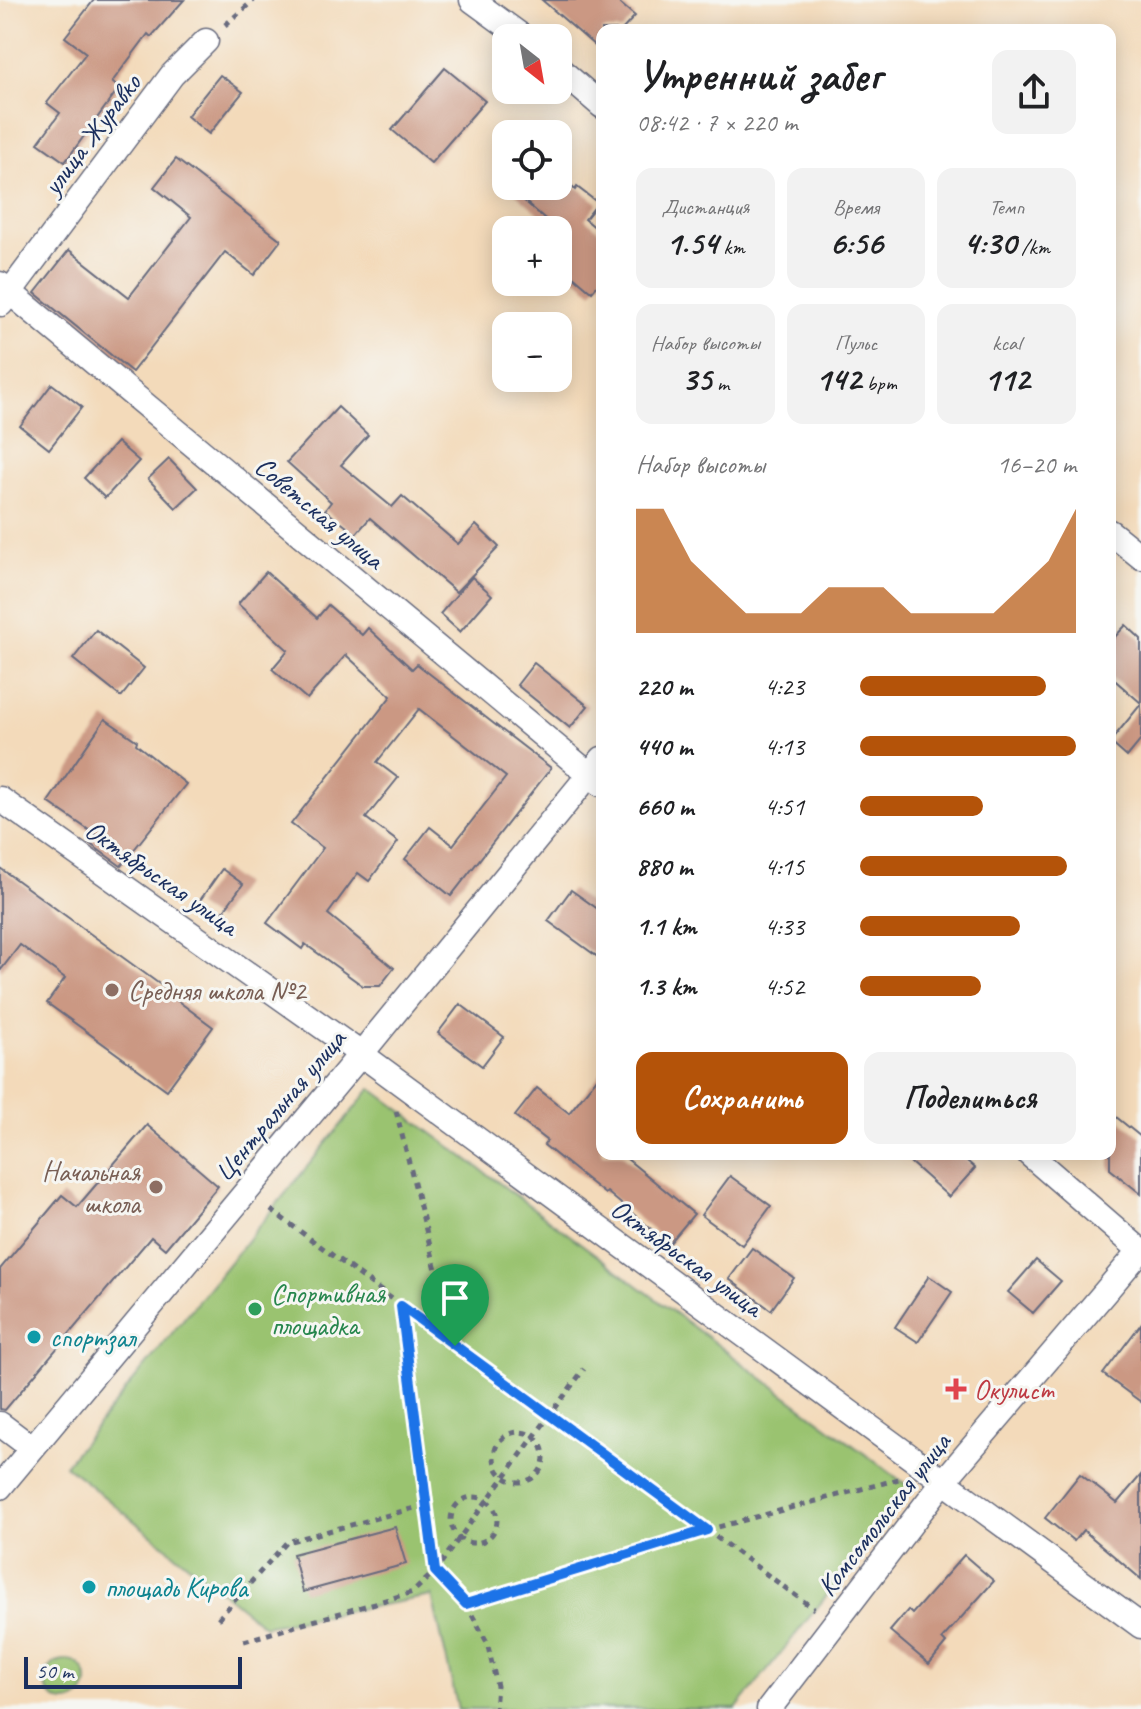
<!DOCTYPE html>
<html lang="ru">
<head>
<meta charset="utf-8">
<style>
	body { margin:0; font-family:Caveat,sans-serif; background:#f2f2f2; color:#202124; height:100vh; display:flex; flex-direction:column; font-size:30px; white-space:nowrap }
	* { box-sizing:border-box; margin:0 }
	p { font-size:26px; color:#757577 }
	.icon { flex:none; width:44px; height:44px; fill:none; stroke:currentColor; stroke-width:2; stroke-linecap:round; stroke-linejoin:round }
	.map { position:relative; flex:1; overflow:hidden }
	.panel { position:absolute; left:596px; top:24px; width:520px; height:1136px; display:flex; flex-direction:column; background:#fff; border-radius:16px; box-shadow:0 4px 20px #0003 }
	.panel>* { flex:none }
	.needle { width:52px; rotate:149deg }
	.controls { position:absolute; left:492px; top:24px; display:grid; gap:16px }
	.controls a { display:grid; place-items:center; width:80px; height:80px; border-radius:16px; background:#fff; box-shadow:0 4px 20px #0003; font-size:40px }
	.scale { position:absolute; left:24px; bottom:20px; width:218px; box-sizing:border-box; padding-left:8px; border:4px solid #1b2f5e; border-top:0; font-size:22px; line-height:28px; white-space:nowrap; color:#1b2f5e; -webkit-text-stroke:6px #f6f6f2; paint-order:stroke }
	.pin { position:absolute; display:grid; place-items:center; width:68px; height:68px; color:#fff; margin:-82px -34px; border-radius:50% 50% 50% 0; rotate:-45deg; box-shadow:0 0 8px #0007 }
	.pin .icon { rotate:45deg }
	.round { display:grid; place-items:center; flex:none; width:84px; height:84px; border-radius:16px; background:#f2f2f2 }
	.headline { display:flex; align-items:center; justify-content:space-between; height:136px; padding:0 40px }
	h1 { font-size:44px; font-weight:600; line-height:60px }
	.stats { display:grid; grid-template-columns:repeat(3,1fr); gap:12px; height:136px; padding:8px 40px }
	.stats div { display:grid; align-content:center; border-radius:16px; background:#f2f2f2; text-align:center }
	.stats b { font-size:34px; font-weight:600 }
	.stats small { font-size:22px; font-weight:400 }
	.stats p { font-size:22px }
	.chart { height:224px; padding:16px 40px }
	.chart p { display:flex; justify-content:space-between }
	.chart svg { width:100%; height:144px; margin-top:8px; fill:#b45309; opacity:.7 }
	.cta { display:flex; gap:16px; margin-top:auto; padding:16px 40px }
	.cta a { flex:1; height:92px; border-radius:16px; background:#b45309; color:#fff; font-size:32px; font-weight:600; line-height:92px; text-align:center }
	.cta a+a { background:#f2f2f2; color:#202124 }
	ul { padding:0 40px; list-style:none; font-size:26px }
	li { display:grid; grid-template-columns:128px 96px 1fr; align-items:center; height:60px }
	li i { height:20px; border-radius:10px; background:#b45309 }
	.map>svg:first-child { display:block }
</style>
</head>
<body>
<div class="map">
<svg width="1141" height="1709" viewBox="0 0 1141 1709">
	<rect width="100%" height="100%" fill="#f6f6f2"/>
	<filter id="ink" filterUnits="userSpaceOnUse"><feTurbulence type="fractalNoise" baseFrequency=".0125" numOctaves="2"/><feDisplacementMap in="SourceGraphic" scale="16" xChannelSelector="R" yChannelSelector="G"/><feConvolveMatrix kernelMatrix="1 2 1 2 8 2 1 2 1" color-interpolation-filters="sRGB"/></filter>
	<filter id="wash" filterUnits="userSpaceOnUse"><feTurbulence type="fractalNoise" baseFrequency=".006" numOctaves="4" result="noise"/><feDisplacementMap in="SourceGraphic" scale="32" xChannelSelector="R" yChannelSelector="G"/><feGaussianBlur stdDeviation="1.8" result="paint"/><feColorMatrix in="noise" values="0 0 0 0 0 0 0 0 0 0 0 0 0 0 0 0 0 1.4 0 .05"/><feComposite in="paint" operator="in"/></filter>
	<g filter="url(#wash)">
		<rect width="100%" height="100%" fill="#f3daba"/>
		<g fill="#9ac370" stroke="#5a7967" stroke-width="2">
			<polygon points="371,1088 912,1489 736,1709 458,1709 432,1596 264,1626 65,1465"/>
			<circle cx="66" cy="1681" r="21"/>
		</g>
		<g id="blocks">
			<g fill="#cb9883">
				<polygon points="94,0 184,0 151,37 148,34 112,82 119,88 65,162 38,143 60,113 47,103 86,53 65,37"/>
				<polygon points="542,0 616,0 635,16 622,30 602,30 602,52"/>
				<polygon points="445,68 485,101 431,163 392,130"/>
				<polygon points="220,75 243,92 209,134 187,116"/>
				<polygon points="176,159 281,240 254,275 225,252 132,372 35,293 69,250 129,297 191,217 154,187"/>
				<polygon points="507,186 571,186 575,190 577,187 598,203 585,219 602,233 602,280 592,292 558,263 558,230"/>
				<polygon points="52,384 82,407 49,449 20,426"/>
				<polygon points="338,407 368,435 341,465 392,507 402,496 458,544 476,525 499,547 456,592 370,518 356,534 325,510 331,502 287,462"/>
				<polygon points="117,442 139,461 105,498 84,478"/>
				<polygon points="169,459 197,488 176,508 148,479"/>
				<polygon points="266,572 317,618 328,605 362,635 368,628 412,669 417,664 551,768 451,896 405,859 430,827 453,845 506,777 419,709 377,762 398,778 366,818 398,842 369,881 358,873 328,914 394,968 380,986 363,986 305,944 302,949 267,923 323,848 291,824 391,696 346,655 307,699 272,669 288,650 238,604"/>
				<polygon points="472,577 492,595 460,632 440,614"/>
				<polygon points="1126,625 1141,639 1141,703 1110,676 1110,642"/>
				<polygon points="96,630 144,668 121,697 73,659"/>
				<polygon points="534,663 588,706 570,728 517,685"/>
				<polygon points="1141,704 1141,740 1127,757 1110,742"/>
				<polygon points="105,719 137,741 136,744 186,784 121,866 89,843 96,835 48,802"/>
				<polygon points="0,868 169,991 167,993 213,1027 167,1090 47,1003 65,978 20,945 0,971"/>
				<polygon points="222,869 243,884 217,920 196,906"/>
				<polygon points="571,890 602,912 602,960 548,921"/>
				<polygon points="460,1004 504,1037 482,1066 438,1033"/>
				<polygon points="602,1072 602,1154 621,1154 694,1214 669,1244 607,1192 605,1194 544,1145 547,1141 515,1116 537,1088 569,1113"/>
				<polygon points="1110,1112 1141,1137 1141,1194 1110,1169"/>
				<polygon points="147,1125 218,1186 165,1249 151,1237 5,1410 0,1409 0,1269 62,1195 77,1207"/>
				<polygon points="901,1154 959,1154 975,1168 949,1197"/>
				<polygon points="730,1176 771,1206 742,1245 701,1215"/>
				<polygon points="752,1248 794,1278 771,1310 729,1279"/>
				<polygon points="1036,1260 1061,1281 1033,1313 1008,1292"/>
				<polygon points="929,1276 952,1292 918,1342 895,1327"/>
				<polygon points="1141,1324 1141,1402 1103,1374"/>
				<polygon points="1080,1474 1117,1503 1141,1475 1141,1579 1083,1530 1074,1541 1045,1518"/>
				<polygon points="395,1527 406,1564 303,1592 293,1554"/>
				<polygon points="964,1555 994,1581 942,1639 946,1643 929,1664 890,1631 908,1610 912,1614"/>
			</g>
		</g>
	</g>
	<g filter="url(#ink)">
		<use href="#blocks" fill-opacity="0" stroke="#676b7e" stroke-width="2"/>
		<g fill="none" stroke-linecap="round" stroke-linejoin="round">
			<defs>
				<g id="minor">
					<polyline points="472,0 524,38"/>
					<polyline points="558,68 602,106"/>
					<polyline points="0,284 601,784"/>
					<polyline points="1,304 172,75 206,41"/>
					<polyline points="1110,532 1141,557"/>
					<polyline points="0,799 361,1054 1141,1626"/>
					<polyline points="1029,1154 1141,1251"/>
					<polyline points="0,1424 32,1448"/>
					<polyline points="0,1487 361,1054 602,759"/>
					<polyline points="769,1709 943,1482 1141,1250"/>
				</g>
			</defs>
			<use href="#minor" stroke="#676b7e" stroke-width="27"/>
			<g stroke="#676b7e" stroke-width="5" stroke-dasharray="6 6" stroke-linecap="butt">
				<polyline points="225,25 254,0"/>
				<polyline points="396,1111 455,1345"/>
				<polyline points="271,1210 814,1609"/>
				<polyline points="401,1307 435,1571 466,1604 487,1642 497,1686 495,1709"/>
				<circle cx="519" cy="1457" r="25"/>
				<circle cx="474" cy="1520" r="23"/>
				<polyline points="466,1604 707,1530 899,1479"/>
				<polyline points="218,1619 287,1542 426,1505"/>
				<polyline points="244,1641 413,1592 435,1571 584,1369"/>
			</g>
			<use href="#minor" stroke="#fff" stroke-width="24"/>
		</g>
	</g>
	<g fill="none" stroke-linecap="round" stroke-linejoin="round" filter="url(#ink)">
		<defs>
			<polygon id="route" points="401,1306 707,1530 466,1604 435,1571"/>
		</defs>
		<use href="#route" stroke="#fff" stroke-width="16"/>
		<use href="#route" stroke="#1a73e8" stroke-width="10"/>
	</g>
	<g fill="#8d6e63" stroke="#f6f6f2" stroke-width="3">
		<circle cx="112" cy="990" r="8"/>
		<circle cx="156" cy="1187" r="8"/>
	</g>
	<circle fill="#2e9e5b" stroke="#f6f6f2" stroke-width="3" cx="255" cy="1309" r="8"/>
	<g fill="#0f9aa8" stroke="#f6f6f2" stroke-width="3">
		<circle cx="34" cy="1337" r="8"/>
		<circle cx="89" cy="1587" r="8"/>
	</g>
	<path fill="#e0444e" stroke="#f6f6f2" stroke-width="3" d="M952 1377h8v8h8v8h-8v8h-8v-8h-8v-8h8z"/>
	<g text-anchor="middle" stroke-width="6" stroke-linejoin="round" paint-order="stroke">
		<g font-size="28" fill="#1b2f5e" stroke="#f6f6f2">
			<text transform="translate(91 134) rotate(-53)" y="10">улица Журавко</text>
			<text transform="translate(320 512) rotate(40)" y="10">Советская улица</text>
			<text transform="translate(162 877) rotate(35)" y="10">Октябрьская улица</text>
			<text transform="translate(279 1105) rotate(-50)" y="10">Центральная улица</text>
			<text transform="translate(687 1257) rotate(36)" y="10">Октябрьская улица</text>
			<text transform="translate(883 1514) rotate(-52)" y="10">Комсомольская улица</text>
		</g>
		<g font-size="28" fill="#785e54" stroke="#f6f6f2" text-anchor="start">
			<text x="128" y="1000">Средняя школа №2</text>
			<text x="140" y="1181" text-anchor="end">Начальная<tspan x="140" dy="32">школа</tspan></text>
		</g>
		<g font-size="28" fill="#27864d" stroke="#f6f6f2" text-anchor="start">
			<text x="271" y="1303">Cпортивная<tspan x="271" dy="32">площадка</tspan></text>
		</g>
		<g font-size="28" fill="#0d838f" stroke="#f6f6f2" text-anchor="start">
			<text x="50" y="1347">спортзал</text>
			<text x="105" y="1597">площадь Кирова</text>
		</g>
		<g font-size="28" fill="#be3a42" stroke="#f6f6f2" text-anchor="start">
			<text x="974" y="1399">Окулист</text>
		</g>
	</g>
</svg>
<div class="controls">
<a><svg class="needle" viewBox="-14 -14 28 28"><path d="M0-13l5 13h-10z" fill="#e53935"/><path d="M0 13l5-13h-10z" fill="#757577"/></svg></a>
<a><svg class="icon" aria-label="locate" viewBox="0 0 24 24"><circle cx="12" cy="12" r="6"/><path d="M12 2v4M12 18v4M2 12h4M18 12h4"/></svg></a>
<a>+</a>
<a>−</a>
</div>
<div class="scale">50 m</div>
<div class="pin" style="left:455px;top:1346px;background:#1e9e55"><svg class="icon" aria-label="arrive" viewBox="0 0 24 24"><path d="M6 21V4h12l-3 4 3 4H6"/></svg></div>
<section class="panel">
<div class="headline"><div><h1>Утренний забег</h1><p>08:42 · 7 × 220 m</p></div><a class="round"><svg class="icon" aria-label="share" viewBox="0 0 24 24"><path d="M12 15V3M7 8l5-5 5 5M5 13v7h14v-7"/></svg></a></div>
<div class="stats">
<div><p>Дистанция</p><b>1.54<small> km</small></b></div>
<div><p>Время</p><b>6:56</b></div>
<div><p>Темп</p><b>4:30<small> /km</small></b></div>
</div>
<div class="stats">
<div><p>Набор высоты</p><b>35<small> m</small></b></div>
<div><p>Пульс</p><b>142<small> bpm</small></b></div>
<div><p>kcal</p><b>112</b></div>
</div>
<div class="chart"><p><span>Набор высоты</span>16–20 m</p>
<svg viewBox="0 0 160 44" preserveAspectRatio="none"><path d="M0 44V6L10 6L20 22L30 30L40 38L50 38L60 38L70 30L80 30L90 30L100 38L110 38L120 38L130 38L140 30L150 22L160 6V44z"/></svg>
</div>
<ul>
<li><b>220 m</b>4:23<i style="width:86%"></i></li>
<li><b>440 m</b>4:13<i style="width:100%"></i></li>
<li><b>660 m</b>4:51<i style="width:57%"></i></li>
<li><b>880 m</b>4:15<i style="width:96%"></i></li>
<li><b>1.1 km</b>4:33<i style="width:74%"></i></li>
<li><b>1.3 km</b>4:52<i style="width:56%"></i></li>
</ul>
<div class="cta"><a>Сохранить</a><a>Поделиться</a></div>
</section>
</div>
</body>
</html>
